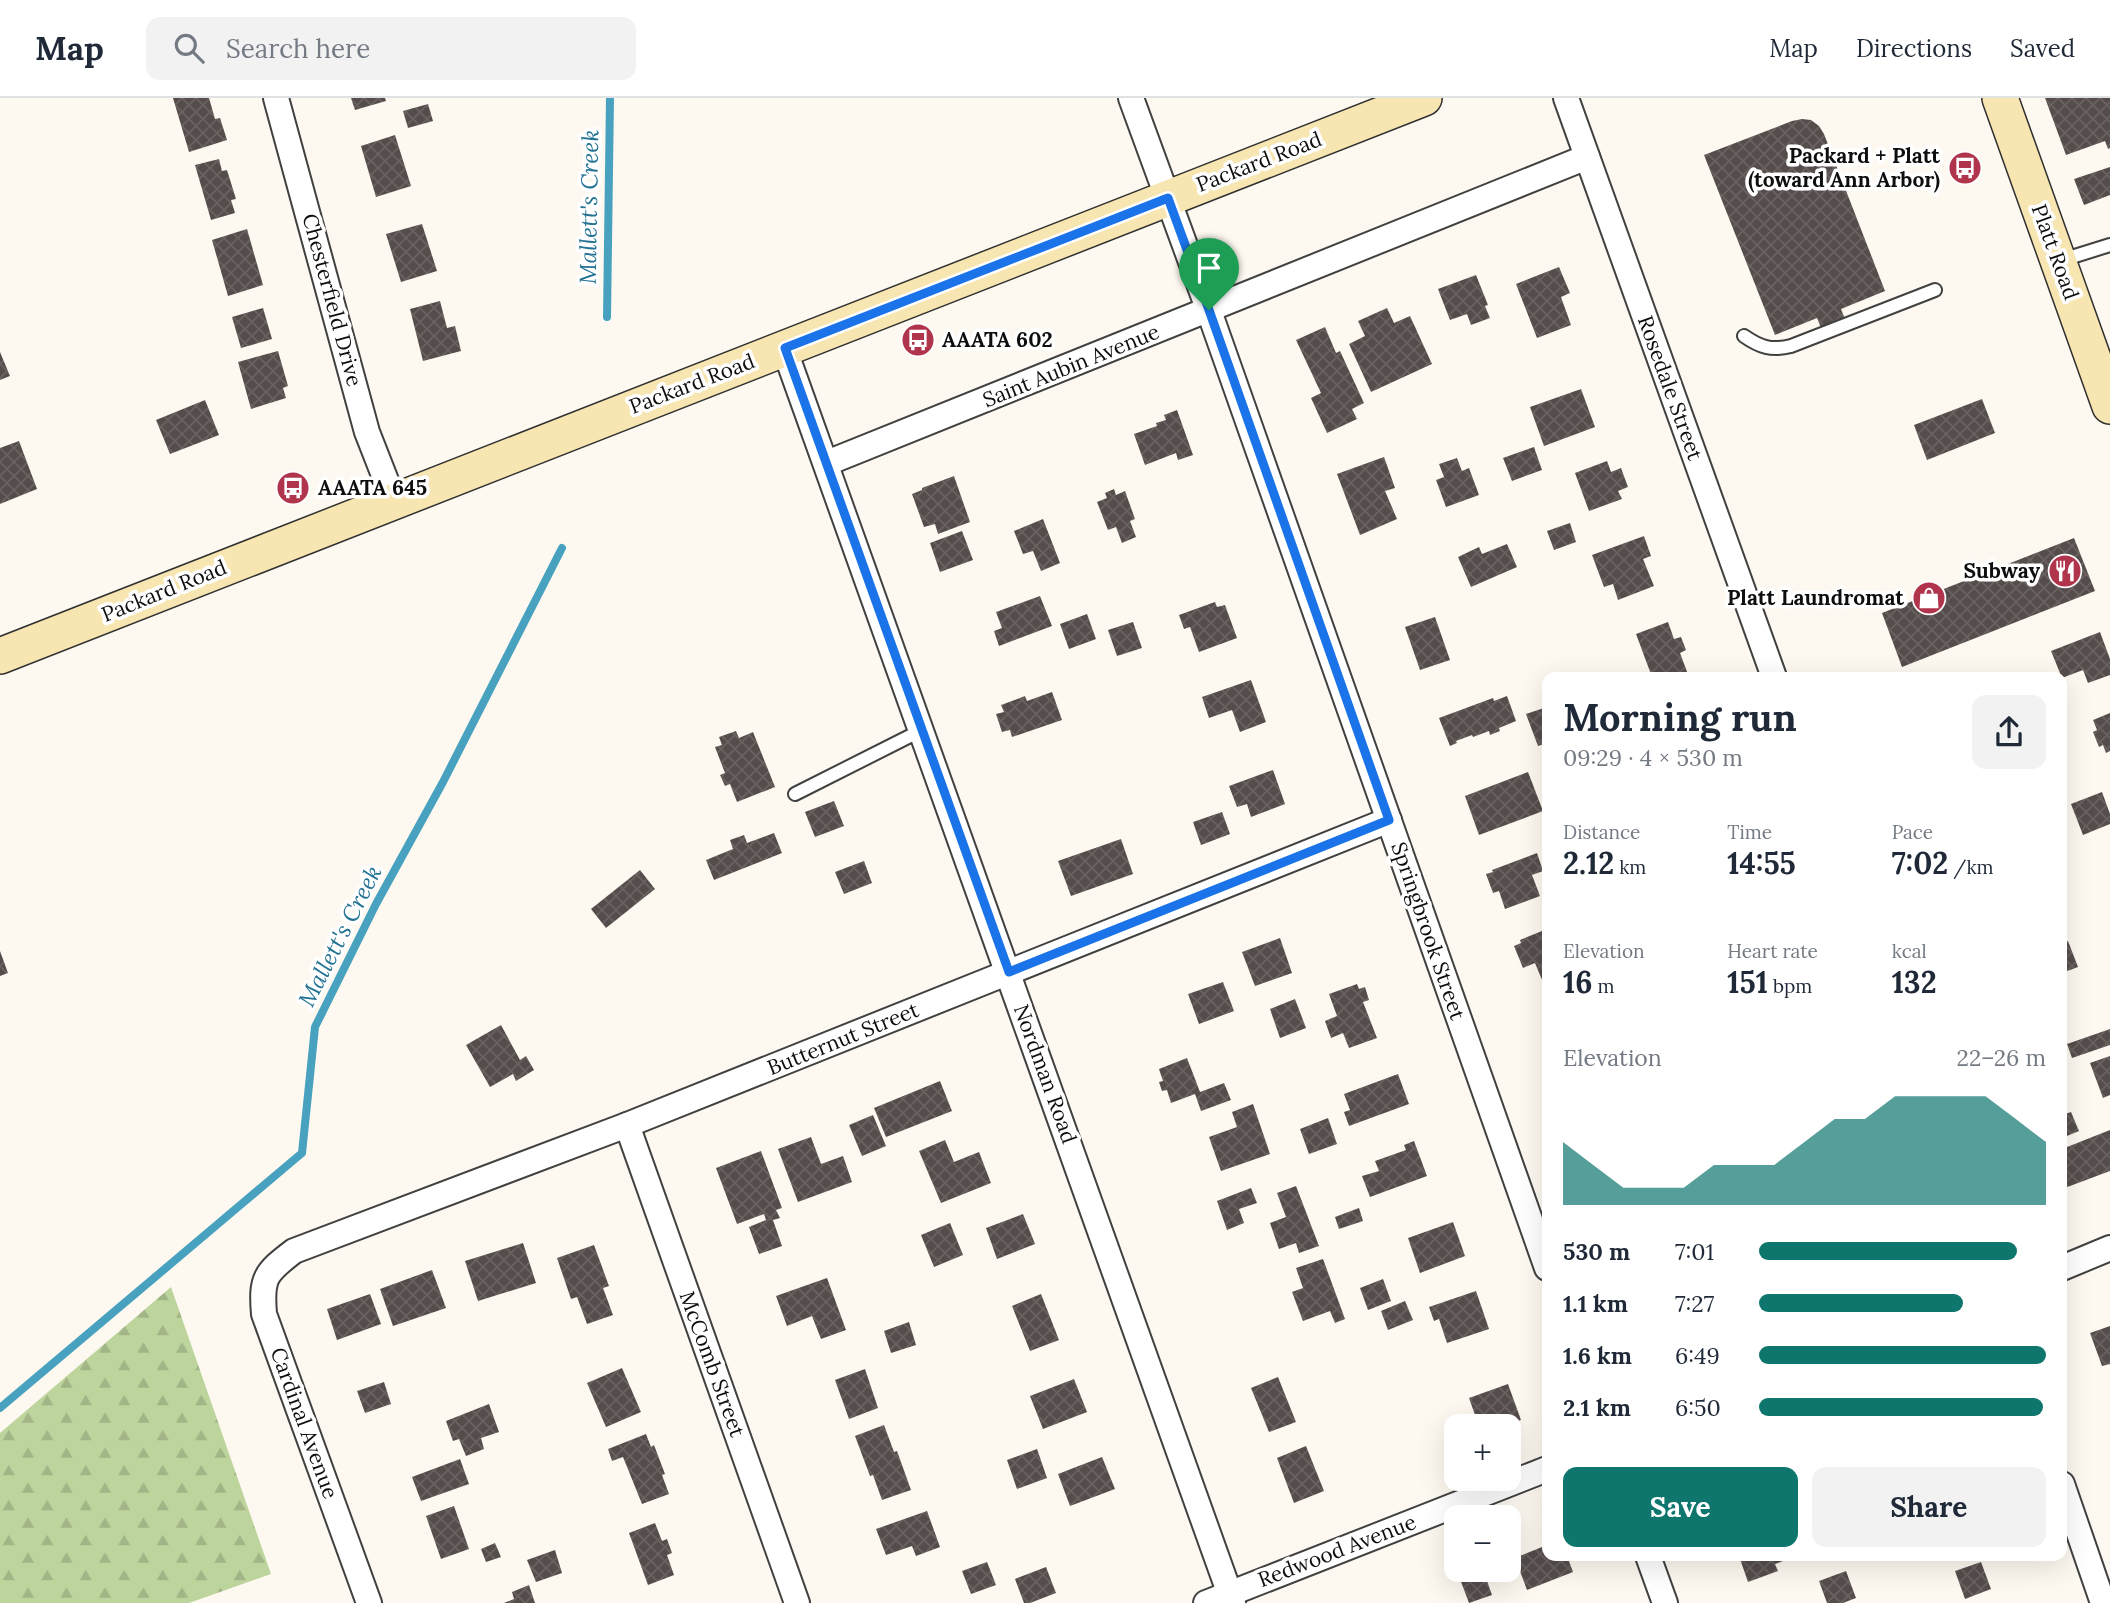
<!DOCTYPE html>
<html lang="en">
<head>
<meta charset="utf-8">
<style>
	body { margin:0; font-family:Lora,serif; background:#f2f2f3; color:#1f2937; height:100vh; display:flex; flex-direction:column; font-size:26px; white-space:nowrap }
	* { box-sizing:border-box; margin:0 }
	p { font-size:23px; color:#747a83 }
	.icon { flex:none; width:38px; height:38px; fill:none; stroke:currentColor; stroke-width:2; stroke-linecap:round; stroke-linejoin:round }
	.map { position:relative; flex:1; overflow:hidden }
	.panel { position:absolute; left:1542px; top:574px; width:525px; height:889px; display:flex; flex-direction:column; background:#fff; border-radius:14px; box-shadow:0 7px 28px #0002 }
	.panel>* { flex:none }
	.buttons { position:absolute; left:1444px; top:1316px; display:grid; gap:14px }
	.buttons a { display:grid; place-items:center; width:77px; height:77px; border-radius:14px; background:#fff; box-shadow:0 7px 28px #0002; font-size:35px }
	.pin { position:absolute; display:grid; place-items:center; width:60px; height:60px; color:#fff; margin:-72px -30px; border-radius:50% 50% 50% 0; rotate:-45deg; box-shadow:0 0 7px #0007 }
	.pin .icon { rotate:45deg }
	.round { display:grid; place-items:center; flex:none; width:74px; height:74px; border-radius:14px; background:#f2f2f3 }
	.headline { display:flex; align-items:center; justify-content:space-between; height:119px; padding:0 21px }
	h1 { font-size:38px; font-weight:700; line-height:52px }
	.metrics { display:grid; grid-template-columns:repeat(3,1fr); gap:10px; height:119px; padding:7px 21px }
	.metrics div { display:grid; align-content:center }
	.metrics b { font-size:30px; font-weight:700 }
	.metrics small { font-size:19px; font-weight:400 }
	.metrics p { font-size:19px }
	.chart { height:196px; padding:14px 21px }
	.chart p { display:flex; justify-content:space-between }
	.chart svg { width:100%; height:126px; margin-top:7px; fill:#0f766e; opacity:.7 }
	.action { display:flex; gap:14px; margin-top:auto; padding:14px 21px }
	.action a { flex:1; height:80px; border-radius:14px; background:#0f766e; color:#fff; font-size:28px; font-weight:700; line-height:80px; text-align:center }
	.action a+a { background:#f2f2f3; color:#1f2937 }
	ul { padding:0 21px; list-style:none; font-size:23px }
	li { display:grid; grid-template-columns:112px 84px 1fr; align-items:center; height:52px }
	li i { height:18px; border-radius:9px; background:#0f766e }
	header { display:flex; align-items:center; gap:42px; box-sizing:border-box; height:98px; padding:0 35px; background:#fff; border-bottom:2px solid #e0e1e3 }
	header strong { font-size:33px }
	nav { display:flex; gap:38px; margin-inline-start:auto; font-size:24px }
	.search { width:490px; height:63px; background:#f2f2f3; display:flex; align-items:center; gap:18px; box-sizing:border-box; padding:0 24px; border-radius:14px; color:#747a83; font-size:26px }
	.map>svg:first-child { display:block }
</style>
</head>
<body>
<header>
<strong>Map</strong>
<div class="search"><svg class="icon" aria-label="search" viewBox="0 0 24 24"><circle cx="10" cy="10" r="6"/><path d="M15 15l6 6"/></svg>Search here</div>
<nav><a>Map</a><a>Directions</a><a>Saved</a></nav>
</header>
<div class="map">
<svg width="2110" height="1505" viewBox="0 0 2110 1505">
	<defs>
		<pattern id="forest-firs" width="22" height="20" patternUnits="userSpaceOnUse" patternTransform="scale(1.75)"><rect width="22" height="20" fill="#bed49d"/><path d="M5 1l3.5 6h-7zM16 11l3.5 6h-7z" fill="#a2b586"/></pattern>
		<pattern id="building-cross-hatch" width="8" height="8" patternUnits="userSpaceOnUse" patternTransform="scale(1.75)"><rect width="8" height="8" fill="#554d4b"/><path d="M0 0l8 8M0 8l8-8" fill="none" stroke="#696261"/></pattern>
	</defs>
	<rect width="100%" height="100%" fill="#fdf9f0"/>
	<polygon fill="url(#forest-firs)" points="171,1189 271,1476 189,1505 0,1505 0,1335"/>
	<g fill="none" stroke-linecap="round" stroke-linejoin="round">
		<g stroke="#48a2bf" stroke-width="8">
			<polyline points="607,219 610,0"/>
			<polyline points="0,1310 302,1055 315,929 376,806 443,684 562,450"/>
		</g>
	</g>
	<g fill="url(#building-cross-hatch)">
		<polygon points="173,0 209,0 215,21 220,20 227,42 189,54"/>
		<polygon points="351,0 385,0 386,3 355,12"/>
		<polygon points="2045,0 2110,0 2110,50 2108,51 2105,43 2066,57"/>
		<polygon points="428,6 433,23 408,30 403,13"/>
		<polygon points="1802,21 1811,22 1819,28 1824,36 1885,193 1841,211 1849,231 1825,240 1817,220 1775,237 1704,57 1792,23"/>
		<polygon points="395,37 411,88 376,99 361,48"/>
		<polygon points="219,61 222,73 227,72 236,101 231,102 235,115 211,122 195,67"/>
		<polygon points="2110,69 2110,97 2084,107 2074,81"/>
		<polygon points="422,126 437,173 401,184 386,136"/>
		<polygon points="247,131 263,187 228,198 212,142"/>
		<polygon points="1559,169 1570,195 1561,199 1571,227 1537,240 1516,186"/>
		<polygon points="1476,177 1488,207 1485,208 1490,220 1471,227 1467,216 1450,222 1438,191"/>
		<polygon points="440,203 447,230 455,228 461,253 423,263 410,211"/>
		<polygon points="263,210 272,241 241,250 232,219"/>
		<polygon points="1387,210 1394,225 1410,218 1432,266 1371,294 1349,246 1365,238 1358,223"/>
		<polygon points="1325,229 1336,255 1340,253 1364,305 1352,311 1357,321 1327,335 1311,300 1321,295 1296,242"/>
		<polygon points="278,253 288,288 283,290 286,300 251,311 238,264"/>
		<polygon points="0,254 10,278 0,282"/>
		<polygon points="1581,291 1595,329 1544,348 1530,309"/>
		<polygon points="1982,301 1995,335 1927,362 1914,327"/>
		<polygon points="205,302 219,337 170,356 156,322"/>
		<polygon points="1177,312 1193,357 1178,362 1176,355 1145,367 1134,336 1157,328 1156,325 1166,322 1164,317"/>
		<polygon points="19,343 37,391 0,406 0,350"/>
		<polygon points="1534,349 1542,372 1512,383 1503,360"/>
		<polygon points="1384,359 1395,390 1385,393 1397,421 1360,437 1337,376"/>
		<polygon points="1457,360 1462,373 1469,370 1479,397 1446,409 1436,382 1444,379 1439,366"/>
		<polygon points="1607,363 1611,374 1621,370 1628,389 1618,393 1622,401 1589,413 1575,375"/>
		<polygon points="954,378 970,424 938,436 935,426 924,429 912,396 922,392 922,390"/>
		<polygon points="1114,391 1116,397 1125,393 1135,421 1130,423 1136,439 1122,445 1116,429 1108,432 1097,404 1107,400 1105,395"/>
		<polygon points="1043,421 1060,465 1041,473 1033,453 1023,456 1014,433"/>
		<polygon points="1570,425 1576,444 1554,452 1547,433"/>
		<polygon points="962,433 973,462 940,474 930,445"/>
		<polygon points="1644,438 1651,458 1643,461 1654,488 1618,502 1613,486 1604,489 1592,457"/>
		<polygon points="2074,440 2095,493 1902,569 1882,515"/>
		<polygon points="1507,446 1517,469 1471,489 1458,459 1479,449 1482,456"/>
		<polygon points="1040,498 1052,528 999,548 994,533 1002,530 996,514"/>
		<polygon points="1215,504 1217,509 1225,507 1237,540 1199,554 1190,529 1184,531 1179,517"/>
		<polygon points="1087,516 1096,541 1069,551 1060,526"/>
		<polygon points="1435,519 1450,562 1420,572 1405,529"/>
		<polygon points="1133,524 1142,550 1117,558 1108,532"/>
		<polygon points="1668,524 1674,541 1681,539 1686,552 1680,555 1689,579 1652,579 1636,536"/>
		<polygon points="2100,534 2110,561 2110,577 2088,585 2083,572 2062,580 2051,553"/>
		<polygon points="1251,582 1266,624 1240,634 1232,612 1209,620 1202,599"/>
		<polygon points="1052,594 1062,622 1012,639 1010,632 1002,634 996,616 1004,614 1001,607 1025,598 1027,603"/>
		<polygon points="1507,598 1516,623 1499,630 1500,633 1490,637 1489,633 1473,639 1472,637 1456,643 1457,645 1450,648 1439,620 1493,600 1494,603"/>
		<polygon points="1547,609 1547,645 1538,648 1526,616"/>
		<polygon points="2110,615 2110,653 2106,655 2103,647 2099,649 2093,634 2097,632 2093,622"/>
		<polygon points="736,633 739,640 753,634 775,689 737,704 730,686 725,688 720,677 725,675 715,649 722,647 719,639"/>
		<polygon points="1273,672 1285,706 1251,719 1247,706 1237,709 1229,688"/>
		<polygon points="1528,674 1543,713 1479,737 1465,698"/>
		<polygon points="2102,694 2110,716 2110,726 2083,737 2071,706"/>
		<polygon points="834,703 844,728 815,739 805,714"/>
		<polygon points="1222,714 1230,736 1201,747 1193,724"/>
		<polygon points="774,735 782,755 714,782 706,762 733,751 730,742 744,737 747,745"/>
		<polygon points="1121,741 1133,776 1071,798 1058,763"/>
		<polygon points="1537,755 1543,773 1532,777 1540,798 1505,811 1499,793 1493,795 1486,776 1493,774 1492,772"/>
		<polygon points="864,763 872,785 844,796 835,774"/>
		<polygon points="640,772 655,791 606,830 591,811"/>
		<polygon points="1547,831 1547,894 1535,865 1523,870 1514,848 1521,845 1520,842"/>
		<polygon points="1280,840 1292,875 1255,888 1242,854"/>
		<polygon points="2068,843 2078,869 2062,875 2062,846"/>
		<polygon points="0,853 8,875 0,878"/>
		<polygon points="1223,884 1234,913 1199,926 1188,896"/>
		<polygon points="1357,886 1359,891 1365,889 1369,902 1363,904 1377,940 1349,950 1343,935 1331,940 1325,923 1337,918 1329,896"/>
		<polygon points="1295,901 1306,930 1280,940 1270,911"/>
		<polygon points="501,927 520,962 526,958 534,972 516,983 513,976 490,989 466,947"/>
		<polygon points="2110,931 2110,947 2072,960 2067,946"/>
		<polygon points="2110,958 2110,997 2103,1000 2090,965"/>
		<polygon points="1187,960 1200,994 1224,985 1231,1002 1201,1013 1195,996 1171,1005 1167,992 1162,993 1159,984 1163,983 1159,971"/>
		<polygon points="1398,976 1409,1006 1349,1028 1344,1014 1350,1012 1344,996"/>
		<polygon points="940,983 952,1013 886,1039 874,1010"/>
		<polygon points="1253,1006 1270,1056 1221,1073 1209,1039 1237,1029 1232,1014"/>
		<polygon points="2071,1014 2079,1033 2062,1040 2062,1017"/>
		<polygon points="873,1017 886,1048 862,1058 849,1027"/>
		<polygon points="1328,1020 1337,1046 1309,1056 1300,1031"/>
		<polygon points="2110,1032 2110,1073 2062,1091 2062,1051"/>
		<polygon points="811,1039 821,1066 843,1058 852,1084 798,1104 778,1051"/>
		<polygon points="945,1042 954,1064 979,1054 991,1085 941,1105 919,1053"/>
		<polygon points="1414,1043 1427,1078 1370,1099 1362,1078 1379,1073 1375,1063 1406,1052 1404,1047"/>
		<polygon points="761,1053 782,1110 776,1112 780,1120 773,1122 782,1148 759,1156 749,1129 766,1122 764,1116 737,1126 716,1070"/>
		<polygon points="1296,1088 1319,1148 1299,1155 1296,1145 1279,1151 1270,1125 1286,1119 1277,1095"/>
		<polygon points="1251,1090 1257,1105 1239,1111 1244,1125 1227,1132 1217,1103"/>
		<polygon points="1359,1110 1363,1123 1339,1131 1335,1119"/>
		<polygon points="1023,1116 1035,1146 997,1161 986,1130"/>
		<polygon points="1453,1124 1465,1158 1420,1175 1408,1140"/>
		<polygon points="950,1125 963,1157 934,1169 921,1137"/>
		<polygon points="523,1145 536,1185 478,1203 465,1163"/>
		<polygon points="594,1147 609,1188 603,1190 613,1217 587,1226 577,1199 571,1201 557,1160"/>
		<polygon points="1323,1161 1345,1221 1335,1225 1330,1213 1303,1223 1292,1194 1303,1190 1296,1170"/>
		<polygon points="432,1172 446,1210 393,1228 380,1191"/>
		<polygon points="827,1180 846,1232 821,1241 812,1218 787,1228 776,1198"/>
		<polygon points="1383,1181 1391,1203 1368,1212 1360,1190"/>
		<polygon points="1476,1193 1489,1231 1447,1245 1439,1221 1434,1223 1429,1209"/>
		<polygon points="370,1196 381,1226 337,1242 327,1211"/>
		<polygon points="1041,1196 1059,1242 1030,1253 1012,1208"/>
		<polygon points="1405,1203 1413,1222 1388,1232 1381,1213"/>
		<polygon points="909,1224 916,1247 891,1255 884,1233"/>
		<polygon points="2110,1228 2110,1266 2102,1268 2090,1235"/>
		<polygon points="622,1270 641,1314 606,1329 587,1285"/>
		<polygon points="865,1271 878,1310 849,1321 835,1282"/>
		<polygon points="1278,1279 1296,1324 1269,1334 1251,1290"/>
		<polygon points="1074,1281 1087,1314 1043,1331 1030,1298"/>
		<polygon points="384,1284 391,1306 365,1315 357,1293"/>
		<polygon points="1508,1286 1521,1322 1504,1328 1479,1328 1469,1300"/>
		<polygon points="489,1306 499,1334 481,1340 484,1351 466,1358 459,1341 453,1343 446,1323"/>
		<polygon points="884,1327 894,1354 897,1353 911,1392 882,1402 873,1377 870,1378 855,1338"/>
		<polygon points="646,1336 651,1349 654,1347 665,1376 662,1377 669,1396 642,1406 623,1359 612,1363 608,1351"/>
		<polygon points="1306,1348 1324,1393 1294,1405 1277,1360"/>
		<polygon points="1037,1351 1047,1380 1017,1391 1007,1362"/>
		<polygon points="1102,1359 1115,1391 1070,1408 1058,1376"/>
		<polygon points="460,1361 469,1386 421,1403 412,1379"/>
		<polygon points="454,1408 469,1451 441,1461 426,1418"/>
		<polygon points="927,1413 940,1449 916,1458 912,1448 886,1457 876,1431"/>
		<polygon points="655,1425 662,1443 667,1441 672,1455 667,1457 674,1477 648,1487 629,1435"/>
		<polygon points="495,1445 501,1459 486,1464 481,1451"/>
		<polygon points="1547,1447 1547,1458 1567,1458 1573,1474 1527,1492 1515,1460"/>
		<polygon points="555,1452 562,1475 536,1484 527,1462"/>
		<polygon points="1739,1458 1781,1458 1783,1463 1775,1466 1778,1473 1748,1484"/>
		<polygon points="987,1464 996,1487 971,1496 962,1473"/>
		<polygon points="1981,1464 1991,1491 1965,1501 1955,1473"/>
		<polygon points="1046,1469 1056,1495 1030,1505 1024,1505 1015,1481"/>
		<polygon points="1483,1472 1492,1497 1469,1505 1460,1481"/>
		<polygon points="1846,1473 1856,1500 1843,1505 1827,1505 1819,1483"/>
		<polygon points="529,1487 535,1505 504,1505 514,1501 512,1494"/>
	</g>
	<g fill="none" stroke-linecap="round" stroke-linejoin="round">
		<defs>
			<g id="lane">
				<polyline points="2062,162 2110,147"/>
				<path d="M1744 238C1760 249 1771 253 1791 248L1935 192"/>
				<polyline points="795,696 922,632"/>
			</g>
			<g id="street">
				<polyline points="276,0 367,334 394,403"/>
				<polyline points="1131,0 1209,213 1547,1170"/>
				<polyline points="1566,0 1774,579"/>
				<polyline points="784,250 1233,1505"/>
				<polyline points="827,365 1587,59"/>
				<polyline points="627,1027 797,1505"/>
				<polyline points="2062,1170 2110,1150"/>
				<polyline points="2062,1386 2103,1505"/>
				<polyline points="1648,1458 1665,1505"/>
				<path d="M369 1505 264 1216C261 1180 265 1175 294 1153L627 1027 1389 722"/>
				<polyline points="1206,1505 1547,1371"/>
			</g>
			<g id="secondary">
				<polyline points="2000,0 2110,308"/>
				<polyline points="0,558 1424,0"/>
			</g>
		</defs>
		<use href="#lane" stroke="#414141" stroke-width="16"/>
		<use href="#street" stroke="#414141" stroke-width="28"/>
		<use href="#secondary" stroke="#303030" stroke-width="38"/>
		<use href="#lane" stroke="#fff" stroke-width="12"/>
		<use href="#street" stroke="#fff" stroke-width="24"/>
		<use href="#secondary" stroke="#f7e5b2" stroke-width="35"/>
	</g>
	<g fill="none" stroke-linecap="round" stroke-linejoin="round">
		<defs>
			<polygon id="route" points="1168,100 1209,212 1389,722 1009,874 785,250"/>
		</defs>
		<use href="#route" stroke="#fff" stroke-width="14"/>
		<use href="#route" stroke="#1a73e8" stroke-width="9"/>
	</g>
	<defs>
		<symbol id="bus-disc" viewBox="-11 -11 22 22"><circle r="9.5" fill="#af344c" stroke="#fff"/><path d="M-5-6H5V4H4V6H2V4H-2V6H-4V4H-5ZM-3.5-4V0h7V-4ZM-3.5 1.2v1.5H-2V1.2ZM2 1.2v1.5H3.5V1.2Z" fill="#fff"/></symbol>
		<symbol id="restaurant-disc" viewBox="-11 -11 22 22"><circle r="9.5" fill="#af344c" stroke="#fff"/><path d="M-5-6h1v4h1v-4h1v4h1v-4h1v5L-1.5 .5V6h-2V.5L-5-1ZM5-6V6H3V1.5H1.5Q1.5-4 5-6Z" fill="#fff"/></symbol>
		<symbol id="shop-disc" viewBox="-11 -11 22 22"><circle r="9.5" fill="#af344c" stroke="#fff"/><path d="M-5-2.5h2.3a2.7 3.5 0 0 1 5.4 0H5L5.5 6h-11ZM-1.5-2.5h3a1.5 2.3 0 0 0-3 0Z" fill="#fff"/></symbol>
	</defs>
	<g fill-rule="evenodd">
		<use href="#bus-disc" x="1946" y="51" width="38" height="38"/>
		<use href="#bus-disc" x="899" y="223" width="38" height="38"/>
		<use href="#bus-disc" x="274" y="371" width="38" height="38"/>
		<use href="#restaurant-disc" x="2046" y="454" width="38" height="38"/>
		<use href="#shop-disc" x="1910" y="481" width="38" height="38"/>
	</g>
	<g text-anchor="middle" stroke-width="7" stroke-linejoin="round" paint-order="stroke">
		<g font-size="21" font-weight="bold" fill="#0e0e0e" stroke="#fff" text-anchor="end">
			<text x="1940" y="65">Packard + Platt<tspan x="1940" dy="24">(toward Ann Arbor)</tspan></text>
			<text x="942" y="249" text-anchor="start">AAATA 602</text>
			<text x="318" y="397" text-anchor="start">AAATA 645</text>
			<text x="2040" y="480">Subway</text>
			<text x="1904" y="507">Platt Laundromat</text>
		</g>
		<g font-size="21" fill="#0e0e0e" stroke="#fff">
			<text transform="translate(1259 64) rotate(-21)" y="7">Packard Road</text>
			<text transform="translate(2055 154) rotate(70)" y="7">Platt Road</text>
			<text transform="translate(332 202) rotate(75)" y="7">Chesterfield Drive</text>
			<text transform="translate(1071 268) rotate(-22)" y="7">Saint Aubin Avenue</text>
			<text transform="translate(692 286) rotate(-21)" y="7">Packard Road</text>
			<text transform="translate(1670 290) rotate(70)" y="7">Rosedale Street</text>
			<text transform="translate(164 493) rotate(-22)" y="7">Packard Road</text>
			<text transform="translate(1428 833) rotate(71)" y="7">Springbrook Street</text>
			<text transform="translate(843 941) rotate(-22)" y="7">Butternut Street</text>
			<text transform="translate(1045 976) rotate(70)" y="7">Nordman Road</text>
			<text transform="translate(712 1266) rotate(70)" y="7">McComb Street</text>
			<text transform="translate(304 1325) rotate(70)" y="7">Cardinal Avenue</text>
			<text transform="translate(1337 1453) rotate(-21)" y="7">Redwood Avenue</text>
		</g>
		<g font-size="23" font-style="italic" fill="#247393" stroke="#fff">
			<text transform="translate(589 109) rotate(-89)" y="8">Mallett's Creek</text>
			<text transform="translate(340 838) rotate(-63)" y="8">Mallett's Creek</text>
		</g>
	</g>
</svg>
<div class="buttons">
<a>+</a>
<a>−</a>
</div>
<div class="pin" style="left:1209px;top:212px;background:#1e9e55"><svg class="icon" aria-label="arrive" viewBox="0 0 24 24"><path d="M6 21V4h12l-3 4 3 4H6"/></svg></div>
<section class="panel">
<div class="headline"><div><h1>Morning run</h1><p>09:29 · 4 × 530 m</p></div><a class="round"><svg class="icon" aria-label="share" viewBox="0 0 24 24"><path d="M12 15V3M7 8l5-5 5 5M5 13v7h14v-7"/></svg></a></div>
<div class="metrics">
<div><p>Distance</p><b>2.12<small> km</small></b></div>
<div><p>Time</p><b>14:55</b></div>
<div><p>Pace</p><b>7:02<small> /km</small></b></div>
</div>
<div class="metrics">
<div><p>Elevation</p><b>16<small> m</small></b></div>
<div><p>Heart rate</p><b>151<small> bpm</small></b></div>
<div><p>kcal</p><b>132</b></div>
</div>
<div class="chart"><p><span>Elevation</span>22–26 m</p>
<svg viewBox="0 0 160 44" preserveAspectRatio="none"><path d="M0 44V22L10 30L20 38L30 38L40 38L50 30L60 30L70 30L80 22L90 14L100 14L110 6L120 6L130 6L140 6L150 14L160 22V44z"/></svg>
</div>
<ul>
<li><b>530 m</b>7:01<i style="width:90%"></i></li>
<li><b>1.1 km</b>7:27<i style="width:71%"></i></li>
<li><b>1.6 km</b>6:49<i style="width:100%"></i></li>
<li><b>2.1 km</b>6:50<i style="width:99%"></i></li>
</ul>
<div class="action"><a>Save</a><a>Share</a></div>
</section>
</div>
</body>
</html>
